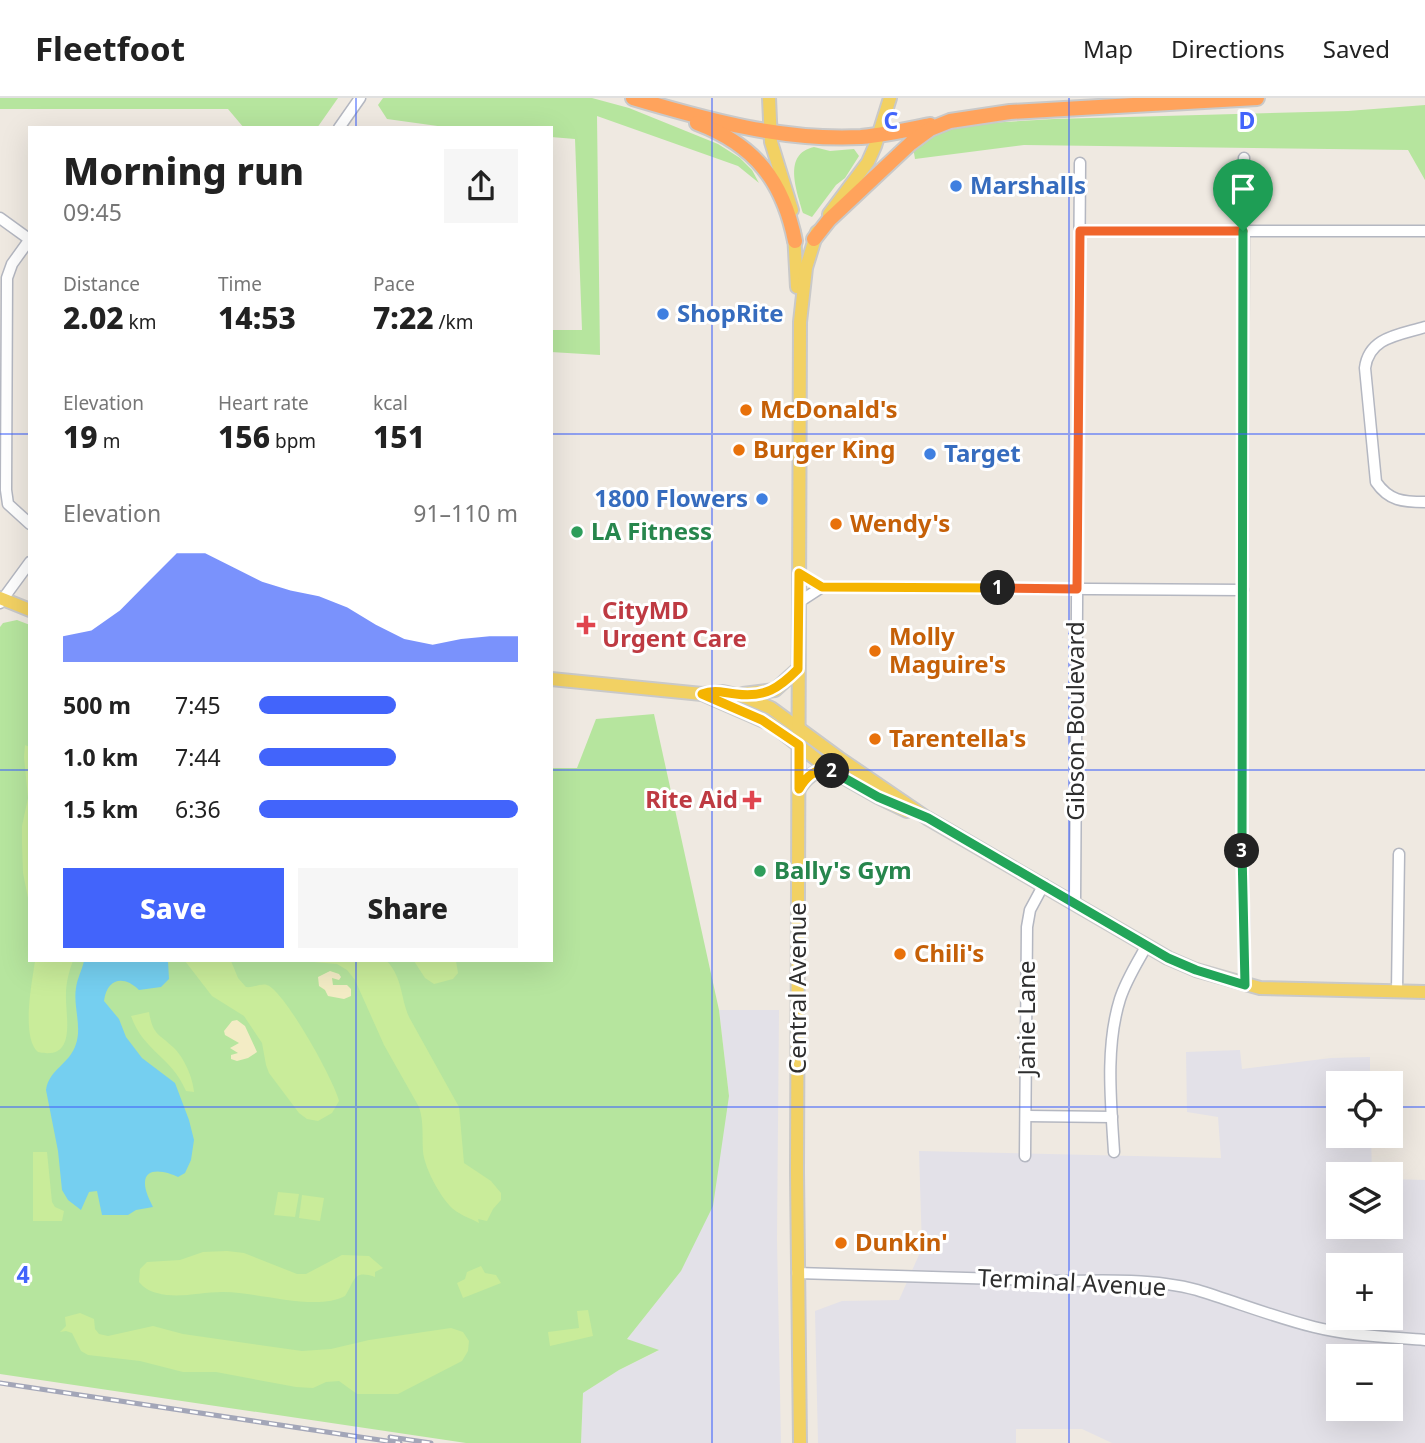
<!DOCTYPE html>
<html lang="en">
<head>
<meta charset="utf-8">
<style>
	body { margin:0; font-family:"Noto Sans",sans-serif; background:#f6f6f6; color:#222; height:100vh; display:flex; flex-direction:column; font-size:26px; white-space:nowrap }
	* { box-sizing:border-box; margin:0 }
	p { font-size:23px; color:#767676 }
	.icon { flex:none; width:38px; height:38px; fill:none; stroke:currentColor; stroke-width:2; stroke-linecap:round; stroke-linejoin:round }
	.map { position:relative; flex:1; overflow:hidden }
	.side { position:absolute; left:28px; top:28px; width:525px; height:836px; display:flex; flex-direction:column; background:#fff; border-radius:0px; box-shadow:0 7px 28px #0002 }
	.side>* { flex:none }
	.fabs { position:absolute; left:1326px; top:973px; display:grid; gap:14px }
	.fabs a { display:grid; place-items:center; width:77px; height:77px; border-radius:0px; background:#fff; box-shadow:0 7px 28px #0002; font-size:35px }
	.pin { position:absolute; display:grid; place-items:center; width:60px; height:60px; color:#fff; margin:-72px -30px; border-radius:50% 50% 50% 0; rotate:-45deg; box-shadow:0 0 7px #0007 }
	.pin .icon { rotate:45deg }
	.km { position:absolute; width:35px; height:35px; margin:-18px; border-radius:50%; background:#222; color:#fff; font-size:19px; line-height:35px; text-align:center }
	.round { display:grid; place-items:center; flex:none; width:74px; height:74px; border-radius:0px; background:#f6f6f6 }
	.headline { display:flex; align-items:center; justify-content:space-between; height:119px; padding:0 35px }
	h1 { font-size:38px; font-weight:800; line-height:52px }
	.figures { display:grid; grid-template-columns:repeat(3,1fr); gap:10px; height:119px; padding:7px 35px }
	.figures div { display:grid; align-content:center }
	.figures b { font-size:30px; font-weight:800 }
	.figures small { font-size:19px; font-weight:400 }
	.figures p { font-size:19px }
	.chart { height:196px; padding:14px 35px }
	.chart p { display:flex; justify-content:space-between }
	.chart svg { width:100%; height:126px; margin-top:7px; fill:#4264fb; opacity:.7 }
	.cta { display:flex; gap:14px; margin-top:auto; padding:14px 35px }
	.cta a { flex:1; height:80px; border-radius:0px; background:#4264fb; color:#fff; font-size:28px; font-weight:800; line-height:80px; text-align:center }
	.cta a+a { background:#f6f6f6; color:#222 }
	ul { padding:0 35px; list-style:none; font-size:23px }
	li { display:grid; grid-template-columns:112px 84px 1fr; align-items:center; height:52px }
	li i { height:18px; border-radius:9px; background:#4264fb }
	header { display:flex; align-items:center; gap:42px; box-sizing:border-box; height:98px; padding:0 35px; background:#fff; border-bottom:2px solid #e0e0e0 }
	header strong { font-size:33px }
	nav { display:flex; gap:38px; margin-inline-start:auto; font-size:24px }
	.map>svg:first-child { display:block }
</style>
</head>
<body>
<header>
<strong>Fleetfoot</strong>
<nav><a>Map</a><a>Directions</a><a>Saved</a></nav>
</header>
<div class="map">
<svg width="1425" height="1345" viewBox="0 0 1425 1345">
	<rect width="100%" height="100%" fill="#efe9e1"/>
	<g fill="#e3e1e8" fill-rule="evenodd">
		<polygon points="719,912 779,912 777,1141 781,1345 581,1345 583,1295 619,1272 658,1253 627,1241 681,1173 729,998"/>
		<path d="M1240 952 1242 971 1331 960 1370 959V985H1339V1038H1371L1372 1076H1339V1129H1391V1081L1425 1082V1345H1112L1082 1331H1016V1345H818L815 1213 842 1203 899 1202 922 1150 919 1053 1221 1060 1218 1019 1187 1014 1186 954ZM1339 1167H1391V1220H1339ZM1339 1258H1391V1311H1339Z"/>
	</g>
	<g fill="#b6e59e">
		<polygon points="0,0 338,0 317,30 244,30 228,11 0,11"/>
		<polygon points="383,0 592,0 629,10 718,46 740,60 752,72 759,85 738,68 597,18 600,257 551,254 551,232 582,232 575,41 551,39 551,30 452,30 387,21 378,7"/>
		<polygon points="1425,7 1425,82 1408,52 1024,47 915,61 913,49 943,30 988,25 1054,21 1348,13"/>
		<path d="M814 49 830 53 854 51 859 58 845 80 836 87 812 119 803 115C797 93 782 56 814 49Z"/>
		<polygon points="17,522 30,527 30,863 551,863 551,670 577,670 596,621 654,616 719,912 729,998 713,1108 681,1173 627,1241 659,1252 619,1272 583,1295 581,1345 466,1345 0,1276 0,529 3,525"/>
	</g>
	<g fill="#f3ecc5">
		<polygon points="330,873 339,876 341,879 339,882 332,880 333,887 347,887 351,891 351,898 344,901 328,898 325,892 319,888 318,879"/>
		<polygon points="237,922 245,928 257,954 248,960 237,963 231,961 231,957 238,955 230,950 239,945 225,937 224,933 232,923"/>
	</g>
	<g fill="#c9ec9a">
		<polygon points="25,647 30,649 30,810 23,775 22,746 22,728 28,700 24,659"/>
		<path d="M35 863H73C69 873 66 885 66 896 65 918 78 963 38 954 21 940 32 884 35 863Z"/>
		<path d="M185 863H231L238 880 246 889C253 890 261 885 267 887 284 892 335 984 339 1003L332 1015 318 1023 307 1021 299 1015 269 975 266 967 262 945 244 918 212 898Z"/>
		<path d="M302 863H387C403 881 400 898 409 919L459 1009 464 1065 491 1083 501 1095V1102L493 1111 487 1123 478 1121 479 1125C472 1121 465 1119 459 1115 444 1108 424 1070 423 1053 422 1038 424 1024 419 1009L384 947 355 882 347 872 337 866Z"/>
		<polygon points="414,863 456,863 458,875 453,881 434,886 425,880"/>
		<path d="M149 914C153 937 158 935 173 949 184 959 193 980 194 994L186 993C172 959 144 954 131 918Z"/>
		<polygon points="33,1054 47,1054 52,1104 55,1109 64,1113 62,1123 33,1123"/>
		<polygon points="278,1094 299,1096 295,1119 274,1117"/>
		<polygon points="302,1097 324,1100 320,1123 299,1120"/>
		<path d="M227 1153 244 1155 297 1176H306L342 1157 369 1158 383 1170 375 1174V1179C352 1171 355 1184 345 1198 316 1214 255 1193 222 1194 200 1194 178 1201 157 1195 149 1193 144 1190 139 1184L140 1171 147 1164 180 1162 203 1154Z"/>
		<polygon points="481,1168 485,1175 496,1177 501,1185 463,1200 457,1185 465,1181 467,1174"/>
		<polygon points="588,1212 593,1238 550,1248 548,1234 579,1230 577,1213"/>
		<polygon points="80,1215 94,1221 95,1231 99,1236 108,1238 153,1228 183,1236 302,1253 331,1251 369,1242 451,1230 463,1234 469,1243 468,1253 462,1263 398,1296 357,1296 339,1283 326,1284 313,1290 296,1289 216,1274 183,1274 140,1263 88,1257 81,1253 72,1235 66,1233 60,1234 66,1228 65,1219"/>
	</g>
	<path fill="#75cff0" d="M84 863H168L169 881 161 889 139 892C124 877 107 880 104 903L119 921 126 939 142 960 175 985 189 1022 194 1042 191 1062 185 1075 178 1079C168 1074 144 1067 145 1086 145 1093 150 1103 153 1109L136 1112 128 1117H102L97 1093 89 1094 81 1112 68 1102 62 1092 58 1053 46 992C49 971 70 966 76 946 82 928 73 908 76 890 77 881 82 872 84 863Z"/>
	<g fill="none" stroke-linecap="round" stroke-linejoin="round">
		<defs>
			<g id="minor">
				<polyline points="339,30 360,0"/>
				<polyline points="1244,60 1242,729 1245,887"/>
				<polyline points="0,120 29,141"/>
				<polyline points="1080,133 1425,133"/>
				<polyline points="30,141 12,166 7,180 6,392 8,406 30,426"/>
				<path d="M1425 229C1399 237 1369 239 1365 270L1376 384C1389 403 1403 404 1425 404"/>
				<polyline points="799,475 822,489 1243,492"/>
				<polyline points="799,504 822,489"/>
				<polyline points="0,505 30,464"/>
				<polyline points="1075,804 1080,65"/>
				<polyline points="1397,893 1399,756"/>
				<polyline points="1027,1018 1112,1019"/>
				<path d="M1114 1054C1111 1005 1105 949 1120 901 1126 882 1137 865 1147 847"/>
				<polyline points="1025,1058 1027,829 1030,812 1044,786"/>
				<path d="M797 1175 1064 1183C1105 1182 1157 1181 1197 1192 1236 1204 1274 1219 1314 1229 1350 1238 1388 1239 1425 1242"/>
			</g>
			<g id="major">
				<polyline points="769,0 771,44 792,112"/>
				<polyline points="829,116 868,64 875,48 890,0"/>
				<polyline points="794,134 797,189"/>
				<polyline points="0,500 30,512"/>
				<polyline points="551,581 702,596 771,626 829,671 878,699 907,713"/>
				<polyline points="702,596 723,594 745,599 771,610 839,660 927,720 1168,860 1196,872 1260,890 1425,894"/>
				<polyline points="743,596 775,592 798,571"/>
				<path d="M799 691C806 679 815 672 829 671"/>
				<polyline points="800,1345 797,1074 800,224 806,170 817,134"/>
			</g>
			<g id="highway">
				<path d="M633 0C707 22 783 43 861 39 885 37 907 32 930 27"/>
				<path d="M697 25C755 47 783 83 795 143"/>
				<polyline points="814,141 829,122 911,45 930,31 950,23 1010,14 1257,0"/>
			</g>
		</defs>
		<use href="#minor" stroke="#b4b7c1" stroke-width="13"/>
		<use href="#major" stroke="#c9c9c9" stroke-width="16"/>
		<use href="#highway" stroke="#c9c9c9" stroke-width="18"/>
		<use href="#minor" stroke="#fff" stroke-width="10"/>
		<use href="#major" stroke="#f2d163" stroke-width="12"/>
		<use href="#highway" stroke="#ffa35c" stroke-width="14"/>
		<defs>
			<g id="rail">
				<polyline points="0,1285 400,1345"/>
				<polyline points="390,1339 431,1345"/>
			</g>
		</defs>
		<use href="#rail" stroke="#a3a6b8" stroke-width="5"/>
		<use href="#rail" stroke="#fff" stroke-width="2.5" stroke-dasharray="8" stroke-linecap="butt"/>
	</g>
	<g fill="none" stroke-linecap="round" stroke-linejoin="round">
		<defs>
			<polyline id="split-1" points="998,490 1077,491 1080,133 1243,133"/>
			<path id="split-2" d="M832 673C817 668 806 679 799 691V647L762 622 702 596C715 591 724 595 736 596 765 600 779 590 798 571L799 475 822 489 998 490"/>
			<polyline id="split-3" points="832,673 878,699 928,720 1168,860 1196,872 1245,887 1242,753"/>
			<polyline id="split-4" points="1242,753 1243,133"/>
		</defs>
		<use href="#split-1" stroke="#fff" stroke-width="14"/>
		<use href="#split-2" stroke="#fff" stroke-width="14"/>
		<use href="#split-3" stroke="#fff" stroke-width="14"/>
		<use href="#split-4" stroke="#fff" stroke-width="14"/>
		<use href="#split-1" stroke="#f0652b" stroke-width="9"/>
		<use href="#split-2" stroke="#f5b400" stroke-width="9"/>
		<use href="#split-3" stroke="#22a559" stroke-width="9"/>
		<use href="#split-4" stroke="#22a559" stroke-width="9"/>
	</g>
	<path fill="none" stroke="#4264fb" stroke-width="2" stroke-opacity="0.55" d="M356 0V30M712 0V1345M1069 0V1345M0 336H30M551 336H1425M0 672H30M551 672H1425M356 863V1345M0 1009H1339M1391 1009H1425"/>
	<g fill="#3f7fe0" stroke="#fff" stroke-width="2.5">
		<circle cx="956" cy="88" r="7"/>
		<circle cx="663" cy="216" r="7"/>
		<circle cx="930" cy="356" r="7"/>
		<circle cx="762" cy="401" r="7"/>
	</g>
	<g fill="#e8710a" stroke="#fff" stroke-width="2.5">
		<circle cx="746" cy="312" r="7"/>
		<circle cx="739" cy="352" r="7"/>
		<circle cx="836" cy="426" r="7"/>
		<circle cx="875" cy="553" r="7"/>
		<circle cx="875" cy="641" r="7"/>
		<circle cx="900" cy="856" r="7"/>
		<circle cx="841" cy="1145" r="7"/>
	</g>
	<g fill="#2e9e5b" stroke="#fff" stroke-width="2.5">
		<circle cx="577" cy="434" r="7"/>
		<circle cx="760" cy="773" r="7"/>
	</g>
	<g fill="#e0444e" stroke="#fff" stroke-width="2.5">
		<path d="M582.5 516.5h7v7h7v7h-7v7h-7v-7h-7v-7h7z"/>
		<path d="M748.5 691.5h7v7h7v7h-7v7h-7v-7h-7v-7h7z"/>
	</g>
	<g text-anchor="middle" stroke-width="6" stroke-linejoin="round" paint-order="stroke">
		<g font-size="24" font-weight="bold" fill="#366cbe" stroke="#fff" text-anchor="start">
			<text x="970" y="96">Marshalls</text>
			<text x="677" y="224">ShopRite</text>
			<text x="944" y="364">Target</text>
			<text x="748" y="409" text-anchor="end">1800 Flowers</text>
		</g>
		<g font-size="24" font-weight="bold" fill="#c56008" stroke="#fff" text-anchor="start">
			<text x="760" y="320">McDonald's</text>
			<text x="753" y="360">Burger King</text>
			<text x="850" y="434">Wendy's</text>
			<text x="889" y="547">Molly<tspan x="889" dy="28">Maguire's</tspan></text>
			<text x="889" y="649">Tarentella's</text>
			<text x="914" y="864">Chili's</text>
			<text x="855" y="1153">Dunkin'</text>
		</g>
		<g font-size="24" font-weight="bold" fill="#27864d" stroke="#fff" text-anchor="start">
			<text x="591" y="442">LA Fitness</text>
			<text x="774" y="781">Bally's Gym</text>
		</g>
		<g font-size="24" font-weight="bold" fill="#be3a42" stroke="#fff" text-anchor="start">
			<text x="602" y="521">CityMD<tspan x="602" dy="28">Urgent Care</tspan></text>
			<text x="738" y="710" text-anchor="end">Rite Aid</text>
		</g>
		<g font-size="24" fill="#2e2e2e" stroke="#fff">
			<text transform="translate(1076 623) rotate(-90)" y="8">Gibson Boulevard</text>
			<text transform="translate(798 890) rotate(-90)" y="8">Central Avenue</text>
			<text transform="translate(1027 920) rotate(-90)" y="8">Janie Lane</text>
			<text transform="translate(1072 1185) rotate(3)" y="8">Terminal Avenue</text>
		</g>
	</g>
	<g font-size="23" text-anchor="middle" font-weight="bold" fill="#4264fb" stroke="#fff" stroke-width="6" stroke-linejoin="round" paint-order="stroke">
		<text x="891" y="31">C</text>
		<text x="1247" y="31">D</text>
		<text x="23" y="1185">4</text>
	</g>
</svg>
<div class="fabs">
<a><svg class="icon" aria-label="locate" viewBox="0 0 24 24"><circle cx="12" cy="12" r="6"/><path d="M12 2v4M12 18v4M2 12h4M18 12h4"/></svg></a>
<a><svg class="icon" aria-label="layers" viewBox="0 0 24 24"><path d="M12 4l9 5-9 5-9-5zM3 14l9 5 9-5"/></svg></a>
<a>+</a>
<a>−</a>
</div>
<div class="pin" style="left:1243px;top:133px;background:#1e9e55"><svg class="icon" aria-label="arrive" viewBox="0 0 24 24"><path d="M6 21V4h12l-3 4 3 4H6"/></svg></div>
<b class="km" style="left:998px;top:490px">1</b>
<b class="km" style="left:832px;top:673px">2</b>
<b class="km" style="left:1242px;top:753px">3</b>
<section class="side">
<div class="headline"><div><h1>Morning run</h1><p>09:45</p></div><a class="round"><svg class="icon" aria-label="share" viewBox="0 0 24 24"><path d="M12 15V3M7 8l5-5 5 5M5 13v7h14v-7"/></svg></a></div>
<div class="figures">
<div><p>Distance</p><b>2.02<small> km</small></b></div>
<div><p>Time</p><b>14:53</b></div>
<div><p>Pace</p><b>7:22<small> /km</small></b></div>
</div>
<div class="figures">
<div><p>Elevation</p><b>19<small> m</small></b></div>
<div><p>Heart rate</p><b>156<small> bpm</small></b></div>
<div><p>kcal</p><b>151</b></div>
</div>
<div class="chart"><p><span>Elevation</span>91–110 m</p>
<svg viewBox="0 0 160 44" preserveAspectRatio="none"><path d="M0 44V35L10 33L20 26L30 16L40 6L50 6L60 11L70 16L80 19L90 21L100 25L110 31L120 36L130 38L140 36L150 35L160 35V44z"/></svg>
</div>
<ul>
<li><b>500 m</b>7:45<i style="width:53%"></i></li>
<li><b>1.0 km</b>7:44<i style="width:53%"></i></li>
<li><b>1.5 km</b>6:36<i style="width:100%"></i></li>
</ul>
<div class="cta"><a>Save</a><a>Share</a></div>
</section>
</div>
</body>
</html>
